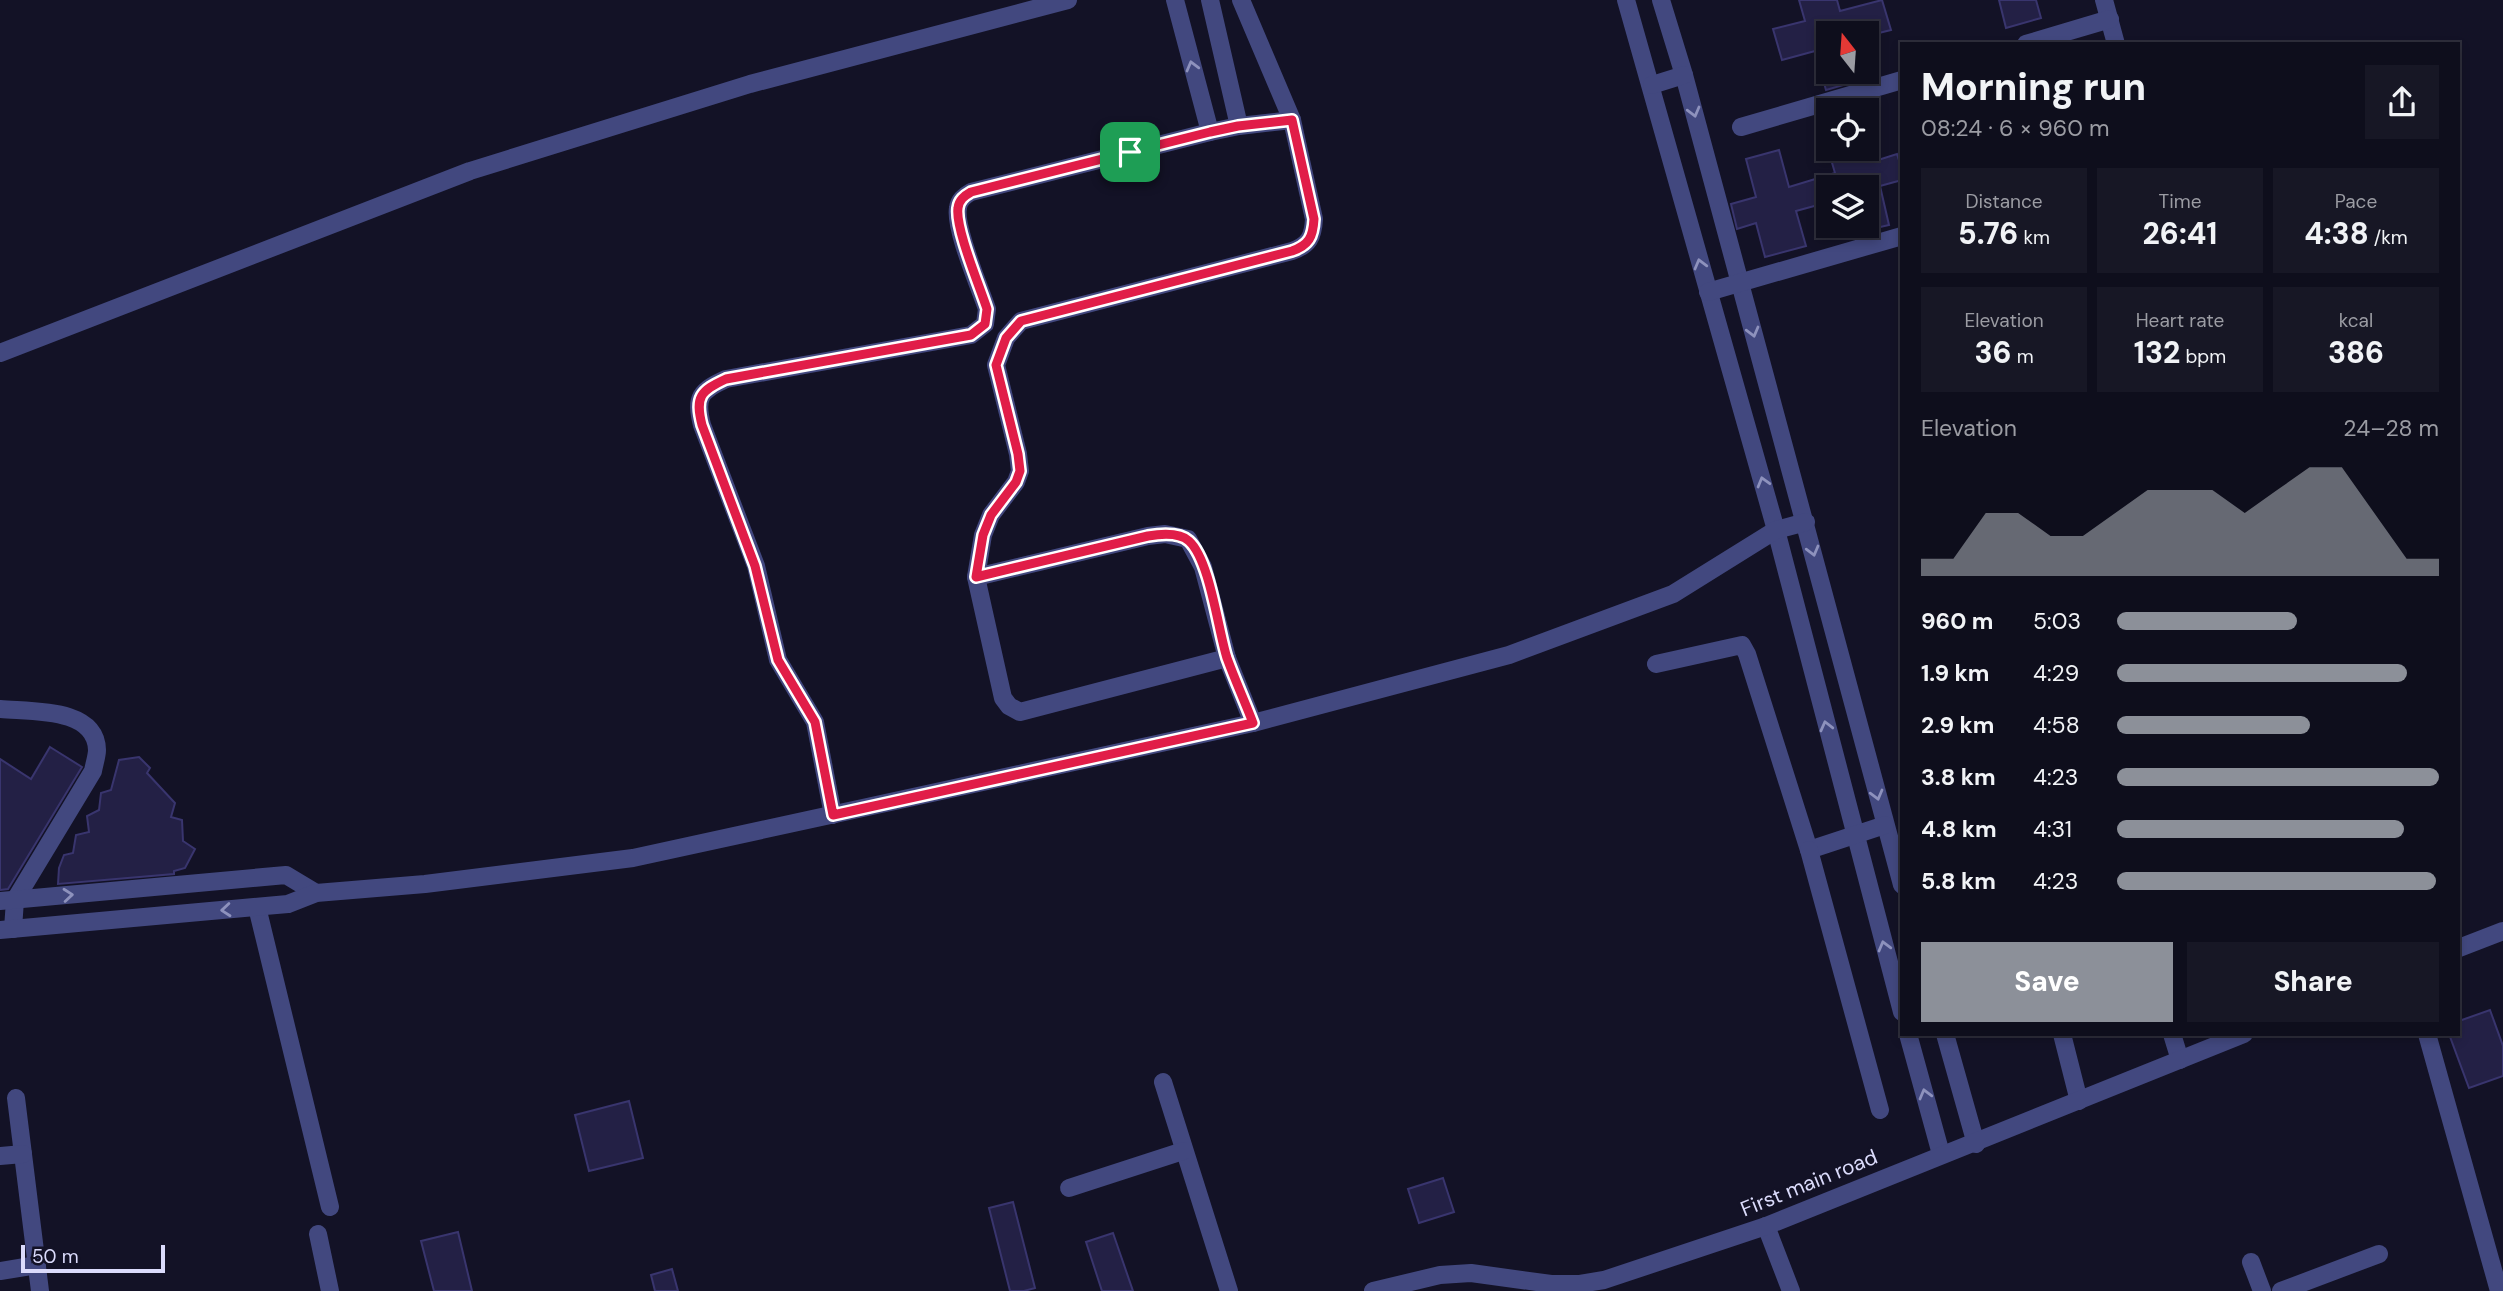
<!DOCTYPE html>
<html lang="en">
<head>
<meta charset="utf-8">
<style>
	body { margin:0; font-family:"DM Sans",sans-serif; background:#171725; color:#f1f3f6; height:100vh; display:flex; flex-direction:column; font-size:26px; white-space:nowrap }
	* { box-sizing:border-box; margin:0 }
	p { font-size:23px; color:#9b9ca3 }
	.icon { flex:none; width:38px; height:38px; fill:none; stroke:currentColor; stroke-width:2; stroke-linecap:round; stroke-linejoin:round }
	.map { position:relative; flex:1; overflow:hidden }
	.drawer { position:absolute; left:1900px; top:42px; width:560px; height:994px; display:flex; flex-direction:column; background:#0e0e1c; border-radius:0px; box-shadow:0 4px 10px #0003,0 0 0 2px #2e2e3b }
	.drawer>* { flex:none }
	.needle { width:46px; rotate:343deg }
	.controls { position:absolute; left:1816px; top:21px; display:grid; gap:14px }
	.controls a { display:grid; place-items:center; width:63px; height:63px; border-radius:0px; background:#0e0e1c; box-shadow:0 4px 10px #0003,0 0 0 2px #2e2e3b; font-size:35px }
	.scale { position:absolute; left:21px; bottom:18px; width:144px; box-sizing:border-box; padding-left:7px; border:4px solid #dbdbfb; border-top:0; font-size:19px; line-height:24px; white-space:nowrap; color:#dbdbfb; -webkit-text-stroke:5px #131226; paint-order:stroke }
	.pin { position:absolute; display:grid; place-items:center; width:60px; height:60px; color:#fff; margin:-30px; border-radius:14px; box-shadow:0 4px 10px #0006 }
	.round { display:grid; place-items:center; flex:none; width:74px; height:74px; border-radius:0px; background:#171725 }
	.headline { display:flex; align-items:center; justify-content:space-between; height:119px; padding:0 21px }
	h1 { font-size:38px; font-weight:800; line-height:52px }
	.stats { display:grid; grid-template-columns:repeat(3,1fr); gap:10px; height:119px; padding:7px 21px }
	.stats div { display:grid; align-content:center; border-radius:0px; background:#171725; text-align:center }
	.stats b { font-size:30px; font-weight:800 }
	.stats small { font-size:19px; font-weight:400 }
	.stats p { font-size:19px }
	.chart { height:196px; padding:14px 21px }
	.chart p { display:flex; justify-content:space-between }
	.chart svg { width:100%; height:126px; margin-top:7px; fill:#8c9099; opacity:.7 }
	.primary-button { display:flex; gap:14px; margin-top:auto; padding:14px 21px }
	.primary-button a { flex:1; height:80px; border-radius:0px; background:#8c9099; color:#fff; font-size:28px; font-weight:800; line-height:80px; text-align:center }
	.primary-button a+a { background:#171725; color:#f1f3f6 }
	ul { padding:0 21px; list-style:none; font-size:23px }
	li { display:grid; grid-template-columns:112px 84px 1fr; align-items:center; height:52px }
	li i { height:18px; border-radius:9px; background:#8c9099 }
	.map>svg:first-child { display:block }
</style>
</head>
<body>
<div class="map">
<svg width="2503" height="1291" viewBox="0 0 2503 1291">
	<rect width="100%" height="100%" fill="#131226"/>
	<g fill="#232045" stroke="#39356e" stroke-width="2">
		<polygon points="1799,0 1837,0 1840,11 1882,0 1891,30 1867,36 1867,33 1829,33 1829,72 1877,72 1878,75 1826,90 1815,51 1782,60 1773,29 1805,21"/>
		<polygon points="1999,0 2036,0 2041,18 2006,28"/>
		<polygon points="1828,149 1867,149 1869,157 1873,156 1875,161 1897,154 1902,170 1902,180 1880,186 1889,225 1867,230 1867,187 1829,187 1829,202 1796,211 1806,246 1765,257 1756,223 1737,229 1731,204 1756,197 1746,159 1779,150 1789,187 1835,173"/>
		<polygon points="50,747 82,767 8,889 0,890 0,759 31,779"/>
		<polygon points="139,757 150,768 147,773 175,803 171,817 182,820 183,841 195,849 185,868 174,871 174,874 58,884 59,868 64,855 73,853 76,835 89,832 87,816 99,810 101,793 111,790 119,760"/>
		<polygon points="2490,1010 2503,1046 2503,1076 2469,1088 2449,1034 2459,1034 2459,1021"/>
		<polygon points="629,1101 643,1158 589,1171 575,1115"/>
		<polygon points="1443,1178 1454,1212 1419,1223 1408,1189"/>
		<polygon points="1013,1202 1035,1288 1024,1291 1010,1291 989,1208"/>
		<polygon points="458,1232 472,1291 434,1291 421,1241"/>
		<polygon points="1113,1233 1133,1291 1102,1291 1086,1242"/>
		<polygon points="672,1269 678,1291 655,1291 651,1275"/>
	</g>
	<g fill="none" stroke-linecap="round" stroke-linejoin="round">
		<g stroke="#42487f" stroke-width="18">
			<polyline points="1175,0 1210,132"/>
			<polyline points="1210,0 1239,126"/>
			<polyline points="1626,0 1776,530 1902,1012"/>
			<polyline points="1661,0 1684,75 1902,885"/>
			<polyline points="2104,0 2116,44"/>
			<polyline points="2026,44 2110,19"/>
			<polyline points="1652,85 1684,75"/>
			<polyline points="1741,127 1902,80"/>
			<polyline points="1708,292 1902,236"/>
			<polyline points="0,353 470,171 750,84 1068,0"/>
			<polyline points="976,577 1148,536 1165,534 1188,539 1203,567 1227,658 1253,723"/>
			<path d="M1227 658 1020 712 1009 706 1003 698 976 577 983 535 991 515 1016 482 1020 471 1018 454 996 365 1006 338 1021 321 1292 251C1309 245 1313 237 1314 219L1292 120 1241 0"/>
			<polyline points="1656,664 1742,645 1747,654 1809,850 1885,825"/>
			<path d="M0 709C30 712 96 707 97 750 97 756 94 765 93 771L15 900 13 929"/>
			<path d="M833 815 815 722 778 660 756 566 702 425C695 397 700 391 726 379L971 335 985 324 987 309C980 288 954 228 958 208 959 200 964 196 971 192L1210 132 1239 126 1292 120"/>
			<polyline points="1809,850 1880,1110"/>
			<polyline points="0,901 286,875 316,893"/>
			<polyline points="257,907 330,1207"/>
			<polyline points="0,930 288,904 316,893 425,884 633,858 1253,723 1509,655 1673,594 1776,530 1806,522"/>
			<polyline points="2459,948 2503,931"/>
			<polyline points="1908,1034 1941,1154"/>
			<polyline points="1945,1034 1976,1144"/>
			<polyline points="2062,1034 2079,1101"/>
			<polyline points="2172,1034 2180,1060"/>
			<polyline points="2427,1034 2499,1291"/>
			<polyline points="1163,1082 1229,1291"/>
			<polyline points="16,1098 40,1291"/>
			<polyline points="0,1156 23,1154"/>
			<polyline points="1069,1188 1183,1151"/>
			<polyline points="1766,1226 1791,1291"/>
			<polyline points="318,1234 330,1291"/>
			<polyline points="2251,1262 2262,1291"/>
			<polyline points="0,1271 37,1265"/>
			<polyline points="1373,1291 1440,1275 1471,1273 1551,1284 1580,1284 1604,1280 1766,1226 2244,1034"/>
			<polyline points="2281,1291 2379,1254"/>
		</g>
	</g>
	<defs><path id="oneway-chevron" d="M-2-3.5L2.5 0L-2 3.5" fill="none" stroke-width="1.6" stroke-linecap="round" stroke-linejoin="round" transform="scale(1.75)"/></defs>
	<g stroke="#8e92bd">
		<use href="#oneway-chevron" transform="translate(1192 66) rotate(-105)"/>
		<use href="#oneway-chevron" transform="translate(1694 112) rotate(75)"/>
		<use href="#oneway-chevron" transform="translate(1700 264) rotate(-105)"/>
		<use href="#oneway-chevron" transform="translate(1753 332) rotate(75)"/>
		<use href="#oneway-chevron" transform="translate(1763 482) rotate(-106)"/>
		<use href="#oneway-chevron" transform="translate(1813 551) rotate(75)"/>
		<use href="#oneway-chevron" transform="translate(1826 726) rotate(-104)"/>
		<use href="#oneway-chevron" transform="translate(1877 795) rotate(75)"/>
		<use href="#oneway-chevron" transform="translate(68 895) rotate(-5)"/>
		<use href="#oneway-chevron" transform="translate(226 910) rotate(175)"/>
		<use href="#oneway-chevron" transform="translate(1884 946) rotate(-105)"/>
		<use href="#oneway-chevron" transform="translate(1925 1094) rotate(-105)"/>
	</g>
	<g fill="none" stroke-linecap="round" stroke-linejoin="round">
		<defs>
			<path id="route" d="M1292 120 1314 219C1313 237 1309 245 1292 251L1021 321 1006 338 996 365 1018 454 1020 471 1016 482 991 515 983 535 976 577 1148 536C1160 534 1179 532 1189 541 1210 560 1218 630 1227 658 1235 680 1245 702 1253 723L833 815 815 722 778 660 755 566 702 425C695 397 700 391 726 379L971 335 985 324 987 309C980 287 955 228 958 208 959 200 964 196 971 192L1210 132 1238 126Z"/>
		</defs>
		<use href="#route" stroke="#fff" stroke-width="14"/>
		<use href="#route" stroke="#e11d48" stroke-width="9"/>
	</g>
	<g text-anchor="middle" stroke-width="5" stroke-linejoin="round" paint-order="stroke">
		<g font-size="21" fill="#dbdbfb" stroke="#131226">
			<text transform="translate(1809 1183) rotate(-22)" y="7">First main road</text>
		</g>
	</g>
</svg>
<div class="controls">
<a><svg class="needle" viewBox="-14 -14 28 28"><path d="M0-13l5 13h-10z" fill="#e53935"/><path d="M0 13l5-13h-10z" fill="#9b9ca3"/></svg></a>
<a><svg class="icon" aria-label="locate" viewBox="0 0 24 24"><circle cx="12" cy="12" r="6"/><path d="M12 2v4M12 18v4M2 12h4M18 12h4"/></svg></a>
<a><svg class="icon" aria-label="layers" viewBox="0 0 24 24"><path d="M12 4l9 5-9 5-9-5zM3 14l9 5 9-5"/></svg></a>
</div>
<div class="scale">50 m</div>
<div class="pin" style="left:1130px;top:152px;background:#1e9e55"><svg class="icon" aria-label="arrive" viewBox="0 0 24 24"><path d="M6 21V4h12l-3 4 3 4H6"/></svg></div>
<section class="drawer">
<div class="headline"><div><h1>Morning run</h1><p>08:24 · 6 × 960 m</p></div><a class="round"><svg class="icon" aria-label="share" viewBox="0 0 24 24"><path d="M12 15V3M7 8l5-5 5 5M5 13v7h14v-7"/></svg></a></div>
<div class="stats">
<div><p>Distance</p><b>5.76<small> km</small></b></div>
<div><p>Time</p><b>26:41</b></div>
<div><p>Pace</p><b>4:38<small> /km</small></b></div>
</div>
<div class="stats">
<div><p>Elevation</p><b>36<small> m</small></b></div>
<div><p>Heart rate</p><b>132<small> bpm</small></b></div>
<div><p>kcal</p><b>386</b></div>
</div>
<div class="chart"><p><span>Elevation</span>24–28 m</p>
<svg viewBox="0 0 160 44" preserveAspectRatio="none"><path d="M0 44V38L10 38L20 22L30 22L40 30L50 30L60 22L70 14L80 14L90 14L100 22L110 14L120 6L130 6L140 22L150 38L160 38V44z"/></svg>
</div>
<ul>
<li><b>960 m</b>5:03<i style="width:56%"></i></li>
<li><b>1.9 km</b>4:29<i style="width:90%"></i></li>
<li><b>2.9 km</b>4:58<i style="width:60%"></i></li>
<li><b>3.8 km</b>4:23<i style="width:100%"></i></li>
<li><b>4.8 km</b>4:31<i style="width:89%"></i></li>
<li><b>5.8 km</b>4:23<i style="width:99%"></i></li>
</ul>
<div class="primary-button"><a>Save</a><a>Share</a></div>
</section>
</div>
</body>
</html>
